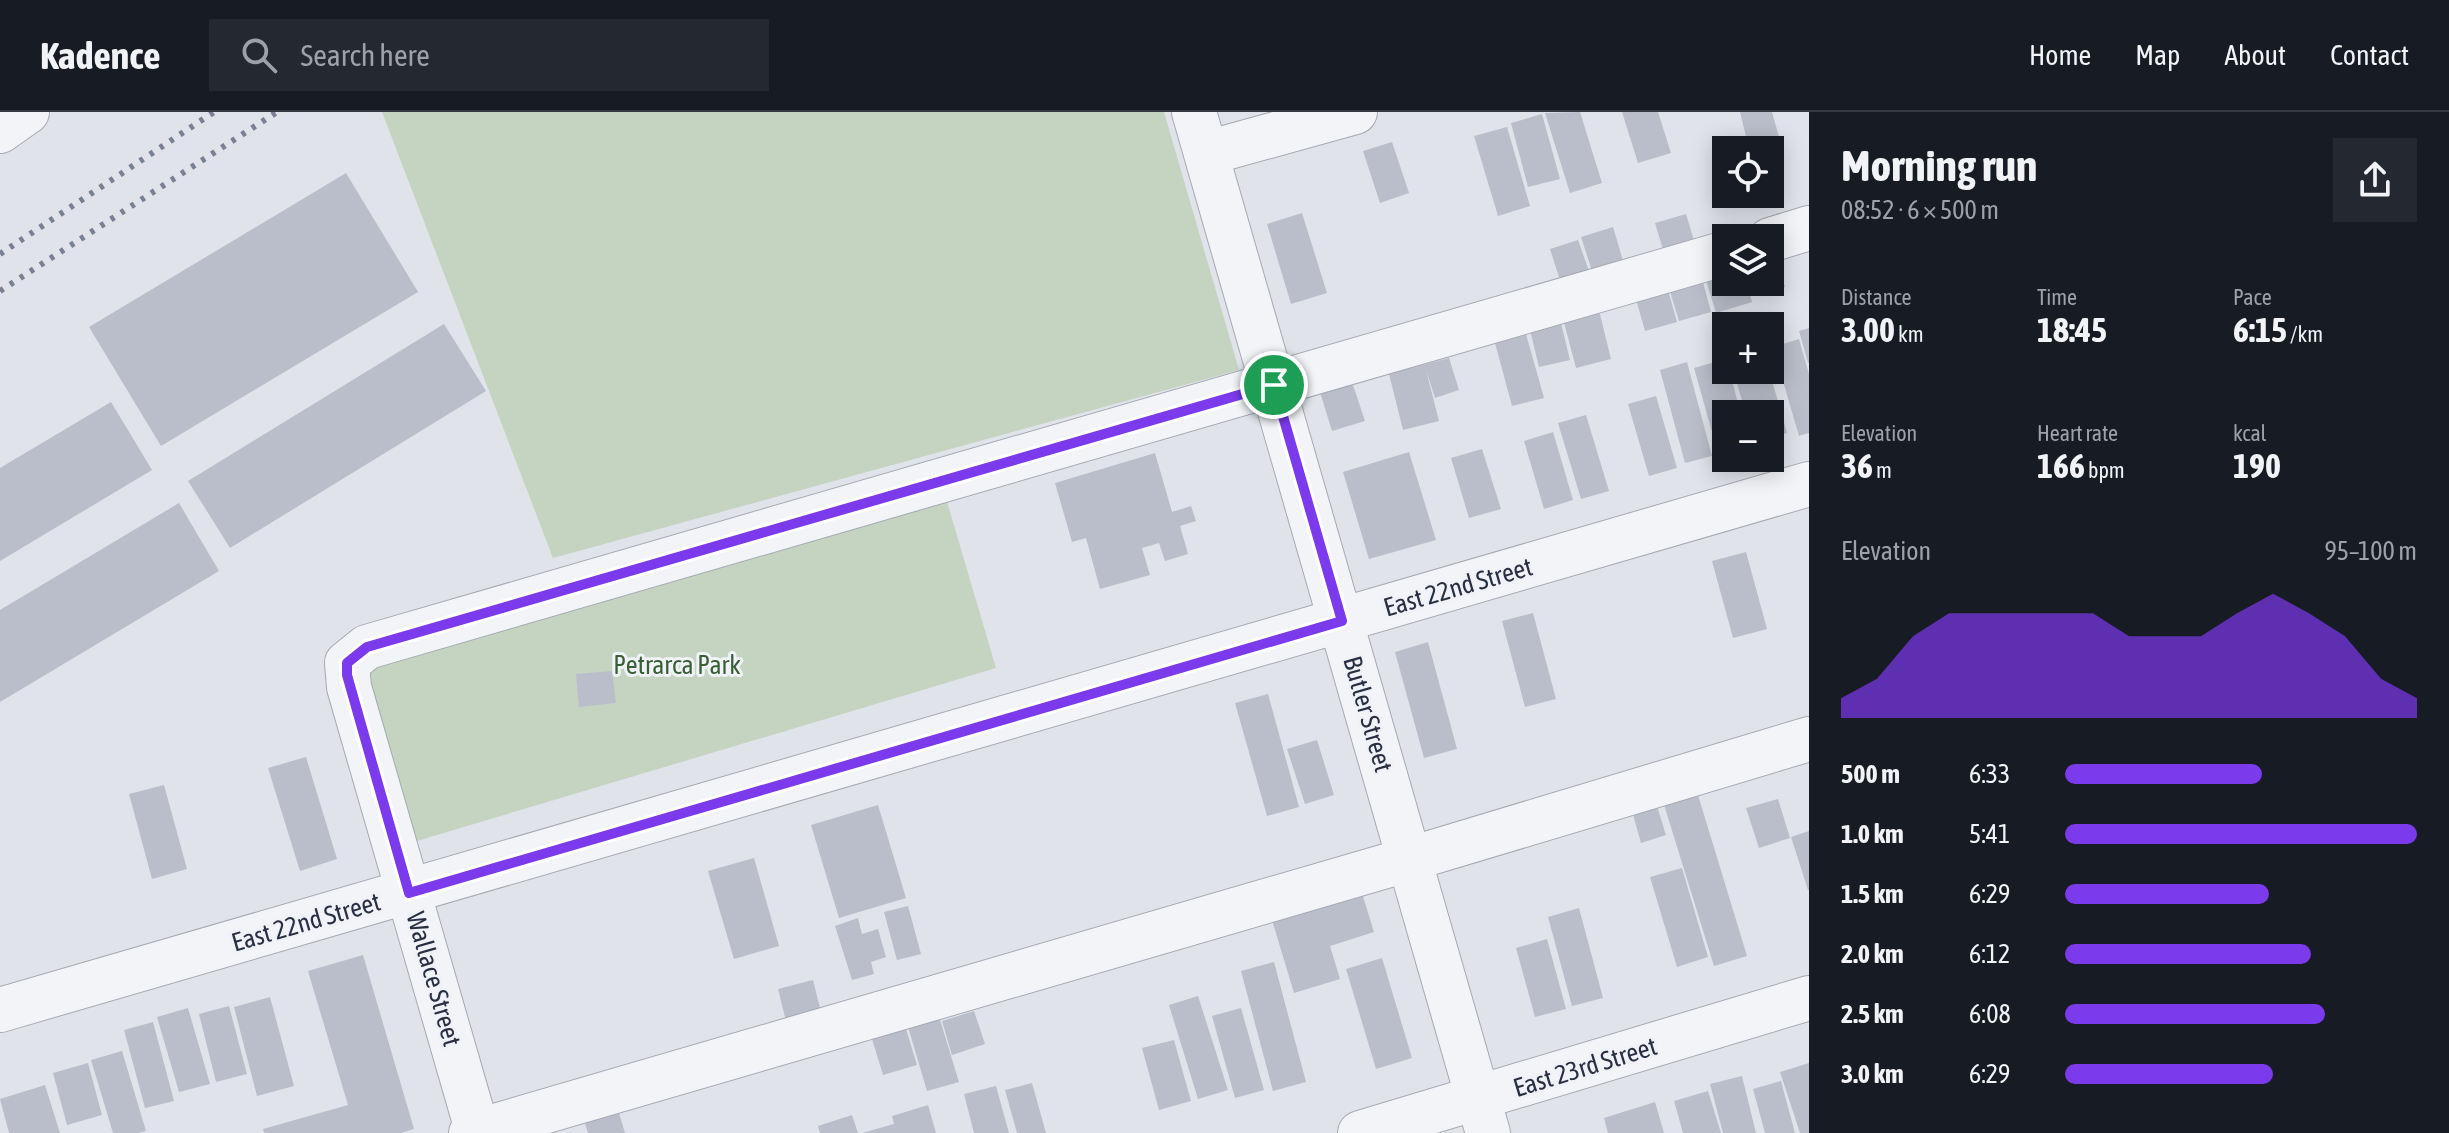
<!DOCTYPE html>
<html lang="en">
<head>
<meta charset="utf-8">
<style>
	body { margin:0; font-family:"Asap Condensed",sans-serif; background:#242831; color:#f1f3f6; height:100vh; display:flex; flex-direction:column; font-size:30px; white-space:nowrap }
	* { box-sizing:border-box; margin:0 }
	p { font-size:26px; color:#9ea1a6 }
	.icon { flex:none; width:44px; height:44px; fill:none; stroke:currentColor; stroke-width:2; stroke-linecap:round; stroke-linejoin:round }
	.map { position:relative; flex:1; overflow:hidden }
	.details { display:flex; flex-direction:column; background:#171b24; width:640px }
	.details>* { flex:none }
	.controls { position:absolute; left:1712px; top:24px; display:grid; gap:16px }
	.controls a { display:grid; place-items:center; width:72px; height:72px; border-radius:0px; background:#171b24; box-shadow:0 4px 20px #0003; font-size:40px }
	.pin { position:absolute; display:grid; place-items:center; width:68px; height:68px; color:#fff; margin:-34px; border:4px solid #fff; border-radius:50%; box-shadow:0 2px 8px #0007 }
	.round { display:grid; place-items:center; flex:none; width:84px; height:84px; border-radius:0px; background:#242831 }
	.overview { display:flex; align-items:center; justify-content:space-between; height:136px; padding:0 32px }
	h1 { font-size:44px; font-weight:700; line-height:60px }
	.stats { display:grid; grid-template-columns:repeat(3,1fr); gap:12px; height:136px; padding:8px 32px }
	.stats div { display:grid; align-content:center }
	.stats b { font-size:34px; font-weight:700 }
	.stats small { font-size:22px; font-weight:400 }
	.stats p { font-size:22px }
	.chart { height:224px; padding:16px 32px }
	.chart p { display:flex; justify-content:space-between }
	.chart svg { width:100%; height:144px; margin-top:8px; fill:#7c3aed; opacity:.7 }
	ul { padding:0 32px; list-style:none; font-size:26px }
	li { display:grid; grid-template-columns:128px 96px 1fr; align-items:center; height:60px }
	li i { height:20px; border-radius:10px; background:#7c3aed }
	header { display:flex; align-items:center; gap:48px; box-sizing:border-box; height:112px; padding:0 40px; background:#171b24; border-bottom:2px solid #363941 }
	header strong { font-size:38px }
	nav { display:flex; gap:44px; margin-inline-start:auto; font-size:28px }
	.search { width:560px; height:72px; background:#242831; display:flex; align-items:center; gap:20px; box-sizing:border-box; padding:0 28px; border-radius:0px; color:#9ea1a6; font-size:30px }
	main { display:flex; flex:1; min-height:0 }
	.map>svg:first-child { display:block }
</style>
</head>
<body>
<header>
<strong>Kadence</strong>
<div class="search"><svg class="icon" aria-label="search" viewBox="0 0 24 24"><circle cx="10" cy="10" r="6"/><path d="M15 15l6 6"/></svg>Search here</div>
<nav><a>Home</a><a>Map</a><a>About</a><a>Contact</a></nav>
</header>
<main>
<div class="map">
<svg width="1809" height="1021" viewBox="0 0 1809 1021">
	<rect width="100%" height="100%" fill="#e0e3ea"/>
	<g fill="#c4d4c1">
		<polygon points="382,0 1164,0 1239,258 553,446"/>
		<polygon points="943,376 996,556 407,732 359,551"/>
	</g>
	<g fill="#babeca">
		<polygon points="1580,0 1602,71 1570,81 1545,1"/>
		<polygon points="1622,0 1658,0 1671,41 1638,51"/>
		<polygon points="1740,0 1772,0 1779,25 1748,33"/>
		<polygon points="1542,2 1560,67 1528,75 1511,11"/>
		<polygon points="1507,15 1530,94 1498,104 1474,24"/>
		<polygon points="1392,30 1409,81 1380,91 1363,39"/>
		<polygon points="346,61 418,180 161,334 89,215"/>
		<polygon points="1302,101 1327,181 1291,192 1267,112"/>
		<polygon points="1686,102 1695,132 1664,141 1655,111"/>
		<polygon points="1613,115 1624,152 1593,162 1581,125"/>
		<polygon points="1578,128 1589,159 1560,168 1550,137"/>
		<polygon points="1776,143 1785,175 1754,184 1750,170 1770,170 1770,145"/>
		<polygon points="1726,155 1726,170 1746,170 1752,190 1716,201 1704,162"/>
		<polygon points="1701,163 1711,200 1679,209 1668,173"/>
		<polygon points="1667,174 1677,210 1645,219 1635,184"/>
		<polygon points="1597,190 1611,247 1576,256 1561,199"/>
		<polygon points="1561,211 1570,248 1539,255 1530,218"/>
		<polygon points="444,212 486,279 230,436 188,369"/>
		<polygon points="1809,216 1809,251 1808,251 1799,219"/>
		<polygon points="1526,222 1544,286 1512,294 1495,231"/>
		<polygon points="1799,227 1809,262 1809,321 1799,324 1773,235"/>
		<polygon points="1449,246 1459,278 1435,286 1426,258 1439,309 1403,318 1389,262"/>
		<polygon points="1726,247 1726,258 1729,258 1741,302 1726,302 1726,339 1718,341 1694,256"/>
		<polygon points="1687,250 1712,344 1685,351 1660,258"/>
		<polygon points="1733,258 1769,258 1787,321 1770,326 1770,302 1746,302"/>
		<polygon points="1351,267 1365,309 1332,319 1319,277"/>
		<polygon points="1656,284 1677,356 1649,364 1628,292"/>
		<polygon points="111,290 152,358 0,449 0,356"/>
		<polygon points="1586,303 1609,379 1581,387 1558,311"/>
		<polygon points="1553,320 1573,388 1544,397 1524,329"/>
		<polygon points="1482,337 1501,397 1469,406 1451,346"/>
		<polygon points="1409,340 1436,428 1369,447 1343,360"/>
		<polygon points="1155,341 1172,400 1191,394 1196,409 1180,414 1188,442 1165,449 1159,431 1142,436 1150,463 1100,477 1086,426 1072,430 1055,371"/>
		<polygon points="179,391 219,459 0,590 0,498"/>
		<polygon points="1746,440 1767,517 1733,526 1712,449"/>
		<polygon points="1533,501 1556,587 1525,595 1502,509"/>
		<polygon points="1428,530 1457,637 1424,646 1395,540"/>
		<polygon points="612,559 616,591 579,595 576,562"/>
		<polygon points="1268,582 1299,695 1267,704 1235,591"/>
		<polygon points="1317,628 1334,683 1305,692 1287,637"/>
		<polygon points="306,645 337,747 300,759 268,656"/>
		<polygon points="164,673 187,757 152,767 129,682"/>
		<polygon points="1695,673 1747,844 1714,854 1661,683"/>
		<polygon points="1778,687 1790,726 1759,736 1746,696"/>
		<polygon points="1656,691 1666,723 1641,731 1632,699"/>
		<polygon points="878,693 906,786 839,806 811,713"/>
		<polygon points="1809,719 1809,778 1808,778 1791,725"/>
		<polygon points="754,746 779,834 734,847 708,759"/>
		<polygon points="1682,756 1708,845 1677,855 1650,765"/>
		<polygon points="1358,768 1374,820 1330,834 1340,867 1294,881 1268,795"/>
		<polygon points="908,794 921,842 897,848 884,800"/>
		<polygon points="1579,796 1603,886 1572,894 1548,805"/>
		<polygon points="858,806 862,822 878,817 886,845 871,850 874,862 852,868 835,814"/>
		<polygon points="1547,827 1566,897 1535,905 1516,836"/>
		<polygon points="363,843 414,1017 401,1021 264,1021 263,1017 348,993 308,859"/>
		<polygon points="1382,846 1412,946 1376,957 1346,857"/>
		<polygon points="1274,850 1306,970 1273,979 1241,859"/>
		<polygon points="813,868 821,900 786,909 778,877"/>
		<polygon points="1198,884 1228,978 1198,987 1169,893"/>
		<polygon points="270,885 294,974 257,984 234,895"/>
		<polygon points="229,894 247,962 216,970 199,902"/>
		<polygon points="188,896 210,972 179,980 157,905"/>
		<polygon points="1241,896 1264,978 1235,986 1212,904"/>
		<polygon points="937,898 959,970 927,979 906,908"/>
		<polygon points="974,899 985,932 952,943 942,909"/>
		<polygon points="153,910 174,989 145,996 124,918"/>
		<polygon points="906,917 917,953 883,963 872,927"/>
		<polygon points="1174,928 1191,989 1159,998 1142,936"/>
		<polygon points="122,939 146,1019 138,1021 113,1021 91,948"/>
		<polygon points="88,951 102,1003 67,1013 53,961"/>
		<polygon points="1809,951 1809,1021 1800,1021 1780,960"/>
		<polygon points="1742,964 1756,1021 1723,1021 1710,972"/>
		<polygon points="1781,969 1795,1021 1765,1021 1753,977"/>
		<polygon points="1032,971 1046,1021 1017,1021 1005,978"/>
		<polygon points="45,973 60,1021 9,1021 0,987"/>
		<polygon points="996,974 1009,1021 974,1021 964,982"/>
		<polygon points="1708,979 1721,1021 1683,1021 1674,989"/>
		<polygon points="1655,990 1664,1021 1608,1021 1604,1006"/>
		<polygon points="616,991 625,1021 588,1021 582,1001"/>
		<polygon points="928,993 936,1021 862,1021 894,1012 892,1004"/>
		<polygon points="852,1003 858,1021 820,1021 818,1014"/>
	</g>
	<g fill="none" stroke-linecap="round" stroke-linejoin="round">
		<defs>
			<g id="minor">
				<polyline points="1194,0 1488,1021"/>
				<polyline points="0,19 27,0"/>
				<polyline points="1207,41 1355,0"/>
				<polyline points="1770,128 1809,116"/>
				<polyline points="0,898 1809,372"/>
				<polyline points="471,1021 1410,747 1809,627"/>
				<polyline points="478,1021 349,575 347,551 367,535 1726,141"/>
				<polyline points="1360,1021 1809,886"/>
			</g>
		</defs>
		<use href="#minor" stroke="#a5a9b4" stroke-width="46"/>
		<use href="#minor" stroke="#f3f4f8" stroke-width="44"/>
		<g stroke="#798094" stroke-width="6" stroke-dasharray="4 8" stroke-linecap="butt">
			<polyline points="0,142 214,0"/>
			<polyline points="0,179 277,0"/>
		</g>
	</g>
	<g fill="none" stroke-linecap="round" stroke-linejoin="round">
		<defs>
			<polygon id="route" points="1274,273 1342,509 409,781 347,563 347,551 367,535"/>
		</defs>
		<use href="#route" stroke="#fff" stroke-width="16"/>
		<use href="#route" stroke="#7c3aed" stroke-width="10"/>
	</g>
	<g text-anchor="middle" stroke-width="6" stroke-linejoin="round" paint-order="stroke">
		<g font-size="26" fill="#282f42" stroke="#f0f2f7">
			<text transform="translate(1458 475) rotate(-16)" y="9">East 22nd Street</text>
			<text transform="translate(1368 602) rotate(74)" y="9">Butler Street</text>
			<text transform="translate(306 810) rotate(-16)" y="9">East 22nd Street</text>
			<text transform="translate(434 867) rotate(74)" y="9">Wallace Street</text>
			<text transform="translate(1585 955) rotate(-17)" y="9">East 23rd Street</text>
		</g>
		<g font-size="26" fill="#385f34" stroke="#f0f2f7">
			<text x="677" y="562">Petrarca Park</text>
		</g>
	</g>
</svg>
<div class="controls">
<a><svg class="icon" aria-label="locate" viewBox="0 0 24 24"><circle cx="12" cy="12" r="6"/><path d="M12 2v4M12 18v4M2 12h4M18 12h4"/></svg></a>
<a><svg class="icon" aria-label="layers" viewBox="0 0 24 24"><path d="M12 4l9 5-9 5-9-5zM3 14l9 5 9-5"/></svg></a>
<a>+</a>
<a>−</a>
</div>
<div class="pin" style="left:1274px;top:273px;background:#1e9e55"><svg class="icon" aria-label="arrive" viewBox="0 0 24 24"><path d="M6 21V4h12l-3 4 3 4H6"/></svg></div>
</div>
<section class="details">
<div class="overview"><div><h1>Morning run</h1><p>08:52 · 6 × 500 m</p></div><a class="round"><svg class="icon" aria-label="share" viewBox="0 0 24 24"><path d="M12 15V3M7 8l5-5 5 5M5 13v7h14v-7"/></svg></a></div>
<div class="stats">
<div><p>Distance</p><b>3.00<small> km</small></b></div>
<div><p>Time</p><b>18:45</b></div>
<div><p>Pace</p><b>6:15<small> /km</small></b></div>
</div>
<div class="stats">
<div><p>Elevation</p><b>36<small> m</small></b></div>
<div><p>Heart rate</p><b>166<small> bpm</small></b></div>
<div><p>kcal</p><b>190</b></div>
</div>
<div class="chart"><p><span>Elevation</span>95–100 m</p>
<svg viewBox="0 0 160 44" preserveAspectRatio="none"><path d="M0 44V38L10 32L20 19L30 12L40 12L50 12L60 12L70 12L80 19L90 19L100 19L110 12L120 6L130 12L140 19L150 32L160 38V44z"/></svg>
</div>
<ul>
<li><b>500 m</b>6:33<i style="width:56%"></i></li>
<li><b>1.0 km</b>5:41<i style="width:100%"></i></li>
<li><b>1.5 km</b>6:29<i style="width:58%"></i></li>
<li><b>2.0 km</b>6:12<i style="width:70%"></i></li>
<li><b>2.5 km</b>6:08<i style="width:74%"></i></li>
<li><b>3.0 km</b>6:29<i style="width:59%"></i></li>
</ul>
</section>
</main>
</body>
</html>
